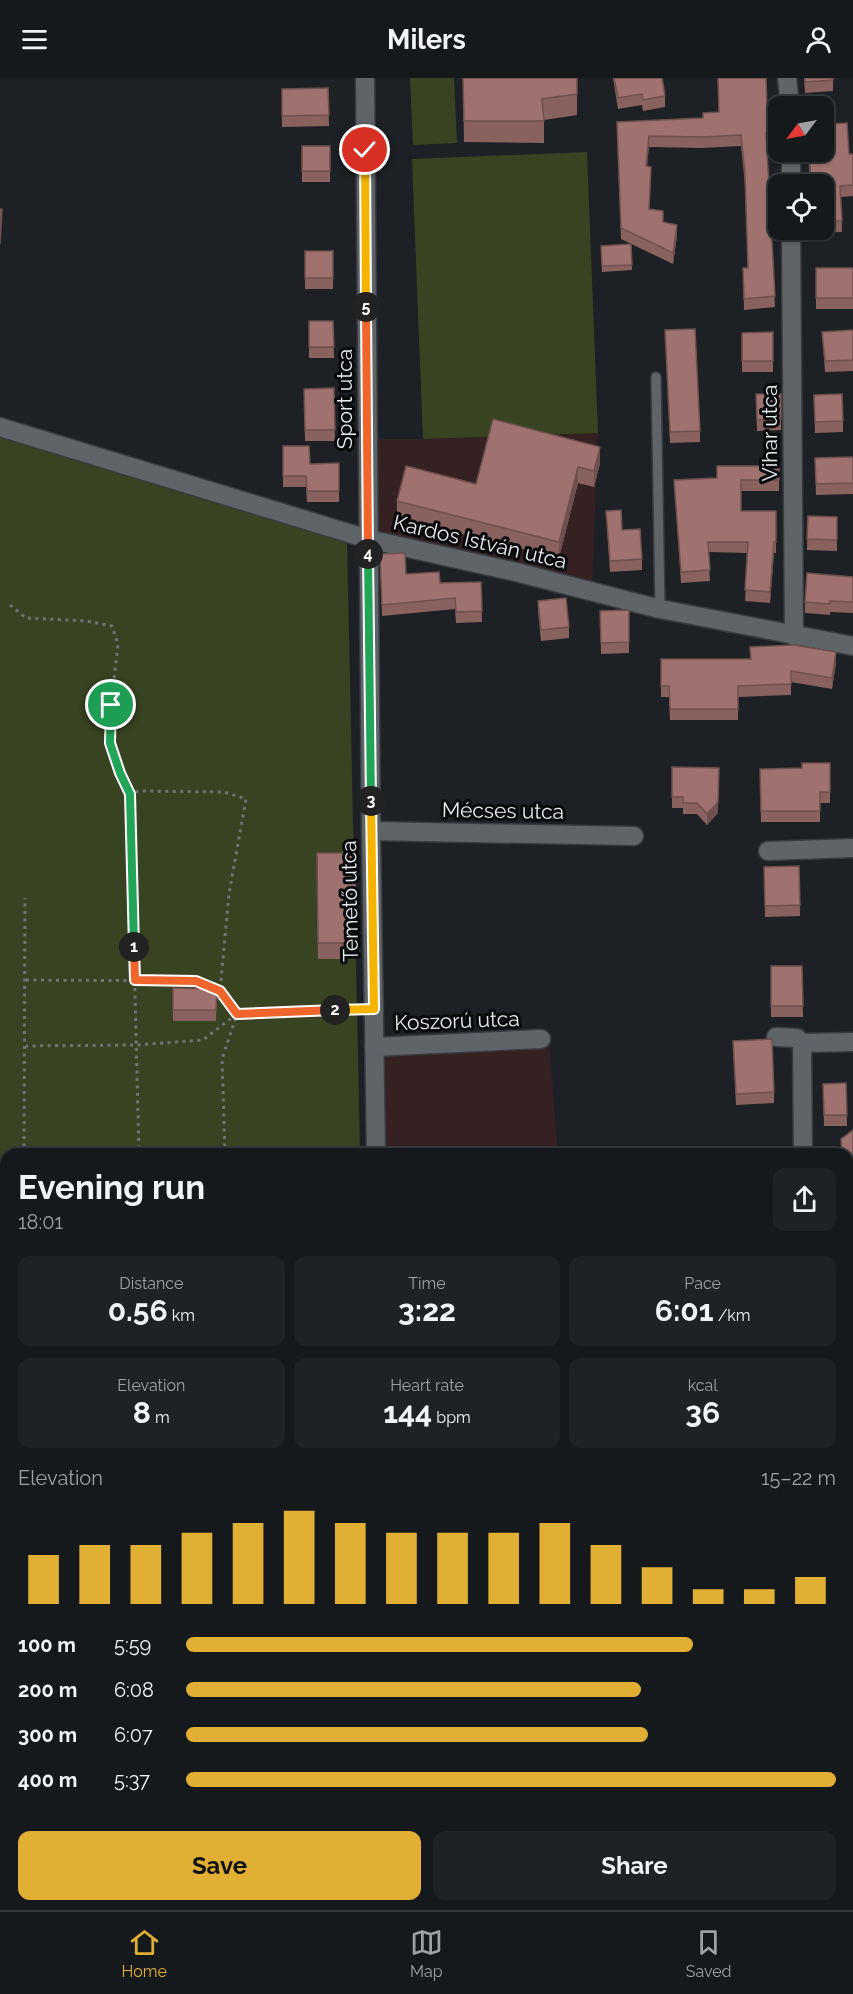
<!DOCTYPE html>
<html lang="en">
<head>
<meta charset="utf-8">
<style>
	body { margin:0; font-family:Raleway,sans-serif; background:#1f2225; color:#f1f3f6; height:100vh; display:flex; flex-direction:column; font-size:22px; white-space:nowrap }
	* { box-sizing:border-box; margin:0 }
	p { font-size:20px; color:#9ea0a3 }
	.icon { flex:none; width:33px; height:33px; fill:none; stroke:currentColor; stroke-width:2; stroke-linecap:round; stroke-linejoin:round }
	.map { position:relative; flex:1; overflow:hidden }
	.panel { position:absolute; left:0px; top:1070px; width:854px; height:764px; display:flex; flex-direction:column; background:#16191c; border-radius:18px 18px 0 0; box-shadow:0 2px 4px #0004,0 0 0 2px #35383b }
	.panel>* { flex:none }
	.needle { width:39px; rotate:238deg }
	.tools { position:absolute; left:768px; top:18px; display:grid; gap:12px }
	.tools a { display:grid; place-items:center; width:66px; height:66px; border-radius:12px; background:#16191c; box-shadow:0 2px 4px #0004,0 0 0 2px #35383b; font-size:30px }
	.pin { position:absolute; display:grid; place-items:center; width:51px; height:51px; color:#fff; margin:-26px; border:3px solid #fff; border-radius:50%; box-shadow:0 2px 6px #0007 }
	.km { position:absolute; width:30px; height:30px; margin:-15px; border-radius:50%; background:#222; color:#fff; font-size:16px; line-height:30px; text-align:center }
	.round { display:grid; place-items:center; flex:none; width:63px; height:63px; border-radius:12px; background:#1f2225 }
	.headline { display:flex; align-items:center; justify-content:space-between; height:102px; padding:0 18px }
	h1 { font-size:33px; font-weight:700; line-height:45px }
	.metrics { display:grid; grid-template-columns:repeat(3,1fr); gap:9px; height:102px; padding:6px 18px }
	.metrics div { display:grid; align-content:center; border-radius:12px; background:#1f2225; text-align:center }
	.metrics b { font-size:30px; font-weight:700 }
	.metrics small { font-size:16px; font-weight:400 }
	.metrics p { font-size:16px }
	.chart { height:168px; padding:12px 18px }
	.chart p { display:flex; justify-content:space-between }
	.chart svg { width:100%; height:108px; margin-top:6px; stroke:#e1af34; stroke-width:6 }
	.action { display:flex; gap:12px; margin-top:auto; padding:12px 18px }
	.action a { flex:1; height:69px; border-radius:12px; background:#e1af34; color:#111; font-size:24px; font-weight:700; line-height:69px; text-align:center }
	.action a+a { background:#1f2225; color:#f1f3f6 }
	ul { padding:0 18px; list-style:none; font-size:20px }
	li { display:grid; grid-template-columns:96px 72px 1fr; align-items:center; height:45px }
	li i { height:15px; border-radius:8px; background:#e1af34 }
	header { display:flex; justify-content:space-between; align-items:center; height:78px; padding:0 18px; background:#16191c; font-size:27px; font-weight:700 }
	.dock { display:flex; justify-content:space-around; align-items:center; height:84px; border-top:2px solid #35383b; background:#16191c; font-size:16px; color:#9ea0a3 }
	.dock a { display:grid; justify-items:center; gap:3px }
	.dock .on { color:#e1af34 }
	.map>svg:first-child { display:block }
</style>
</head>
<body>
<header><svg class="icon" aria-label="menu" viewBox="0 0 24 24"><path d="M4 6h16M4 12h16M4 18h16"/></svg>Milers<svg class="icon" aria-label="person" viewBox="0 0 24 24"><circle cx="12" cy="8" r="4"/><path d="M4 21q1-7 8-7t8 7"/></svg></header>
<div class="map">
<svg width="853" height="1832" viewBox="0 0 853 1832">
	<rect width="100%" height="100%" fill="#1d2125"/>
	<g fill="#352122">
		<polygon points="598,355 592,514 368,461 367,361 423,361"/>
		<polygon points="549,965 558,1075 376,1075 375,972"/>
	</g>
	<g fill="#384321">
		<polygon points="410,0 454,0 457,65 413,67"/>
		<polygon points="587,74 598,355 423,361 412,81"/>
		<polygon points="0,358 347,463 360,1075 6,1076 6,1502 0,1500"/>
	</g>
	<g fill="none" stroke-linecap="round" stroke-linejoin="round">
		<defs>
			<polyline id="lane" points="656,299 660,531"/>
			<g id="street">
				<polyline points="365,0 371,753 376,1076"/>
				<polyline points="787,0 790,28"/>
				<polyline points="791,74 791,106"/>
				<polyline points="791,152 794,558"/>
				<polyline points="0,349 368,461 516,494 660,531 853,568"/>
				<polyline points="371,753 634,758"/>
				<polyline points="768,773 853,770"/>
				<polyline points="776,959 797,960 802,965 853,964"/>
				<polyline points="802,965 803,1076"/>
				<polyline points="374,969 541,961"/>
				<polyline points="848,1433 853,1433"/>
				<polyline points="191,1832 194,1827"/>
				<polyline points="681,1832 682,1827"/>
			</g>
			<g id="secondary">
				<polyline points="848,1679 853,1678"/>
				<polyline points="0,1803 6,1800"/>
			</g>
		</defs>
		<use href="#lane" stroke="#383b3f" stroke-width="12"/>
		<use href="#street" stroke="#383b3f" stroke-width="21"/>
		<use href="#secondary" stroke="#383b3f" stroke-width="21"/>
		<g stroke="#707477" stroke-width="3" stroke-dasharray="3 4.5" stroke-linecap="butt">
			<polyline points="10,527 26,540 86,543 112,548 118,566 111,627 110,665 120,695 130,715 142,713 224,714 246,721 229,816 220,913"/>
			<polyline points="130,715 139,1076"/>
			<polyline points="26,902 196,903 220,913 237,936 203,962 136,967 26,968"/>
			<polyline points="24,1076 25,820"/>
			<polyline points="225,1076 222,981 237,936 357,932"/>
			<polyline points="0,1508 6,1511"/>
		</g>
		<use href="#lane" stroke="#5f6469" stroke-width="9"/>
		<use href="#street" stroke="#5f6469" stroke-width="18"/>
		<use href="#secondary" stroke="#7b7250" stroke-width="18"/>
	</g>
	<g fill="#896260">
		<polygon points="463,0 577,0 577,37 544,42 544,65 464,64"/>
		<polygon points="613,0 662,0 665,18 665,29 643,33 642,27 618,31"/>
		<polygon points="718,0 767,31 770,55 770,66 767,66 775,229 744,232 743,190 748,190 745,107 741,68 701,70 649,69 647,88 651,100 649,131 677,158 673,186 621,161 617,55 703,40 719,34"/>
		<polygon points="804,0 833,0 833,13 805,15"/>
		<polygon points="328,10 329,48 282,49 282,11"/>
		<polygon points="830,46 849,76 853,76 853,118 841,119 842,154 813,155 813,152 824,152 824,106 810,106 808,74 824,74"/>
		<rect x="302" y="68" width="28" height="36"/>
		<polygon points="631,166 632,192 602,194 601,168"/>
		<rect x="305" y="173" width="28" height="38"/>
		<rect x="816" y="190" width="37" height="41"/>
		<polygon points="309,243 333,243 334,280 309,280"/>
		<polygon points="665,252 700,353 700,364 670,365"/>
		<polygon points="853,252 853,293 825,294 822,254"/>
		<polygon points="742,255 773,283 773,294 742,294"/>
		<polygon points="334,310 335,363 305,363 304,311"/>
		<polygon points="756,316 781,316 781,352 757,353"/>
		<polygon points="814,317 843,343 843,354 815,355"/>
		<polygon points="283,368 310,386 339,385 339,424 307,424 306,409 283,409"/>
		<polygon points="853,379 853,416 816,417 815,380"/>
		<polygon points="600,385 594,409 578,405 559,480 397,440 397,423 476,406"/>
		<polygon points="779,388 779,413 741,413 741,433 776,433 776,475 774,475 770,525 745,523 748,475 708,474 710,503 681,505 674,402 717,400"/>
		<polygon points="606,433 622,452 642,481 642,492 610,494"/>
		<polygon points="808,438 837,439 837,473 807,472"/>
		<polygon points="380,476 406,496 440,505 481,504 482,544 456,545 455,531 382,538"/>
		<polygon points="845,499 853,499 853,535 830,534 830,537 805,535 805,524"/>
		<polygon points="538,523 569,549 569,560 541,563 538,534"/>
		<polygon points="600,533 629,564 629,575 601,576"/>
		<polygon points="750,569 836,585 832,611 791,604 791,617 738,619 738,642 670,642 669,619 661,619 661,581 750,581"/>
		<polygon points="830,685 830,725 820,725 820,744 761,744 760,691 802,690"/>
		<polygon points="672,689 718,735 707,747 697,736 683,736 683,730 672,730"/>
		<polygon points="317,775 355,775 356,881 318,881"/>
		<polygon points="799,788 800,838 765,839 764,789"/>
		<polygon points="771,888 802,888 803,939 771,939"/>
		<polygon points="173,910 217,911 216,943 173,943"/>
		<polygon points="733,963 774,1014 774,1025 736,1027"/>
		<polygon points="846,1005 847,1048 824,1048 823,1006"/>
		<polygon points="853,1052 853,1139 848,1139 848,1076"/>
		<polygon points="848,1184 851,1219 853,1218 853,1262 848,1262"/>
		<polygon points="853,1368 853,1405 848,1405 848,1369"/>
		<polygon points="848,1564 853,1596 853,1647 848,1648"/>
		<rect x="459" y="1827" width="175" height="5"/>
	</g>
	<g fill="#6f504e">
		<polygon points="649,58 649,69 646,99 646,88"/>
		<polygon points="677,147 677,158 673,186 673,175"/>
		<polygon points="600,369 600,385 594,409 594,393"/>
		<polygon points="578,389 578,405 559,480 559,464"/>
		<polygon points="774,464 774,475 770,525 770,514"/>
		<polygon points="836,574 836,585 832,611 832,600"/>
		<polygon points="719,690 718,735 707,747 707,736"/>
		<rect x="99" y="1827" width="24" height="5"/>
		<polygon points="630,1827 634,1827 634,1832 628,1832"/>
	</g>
	<g fill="#9f7270" stroke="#6f504e" stroke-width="1.5">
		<polygon points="463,0 577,0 577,16 542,21 544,43 464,43"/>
		<polygon points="614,0 662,0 665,18 643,22 642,16 618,20"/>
		<polygon points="718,0 766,0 767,31 769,31 770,55 766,55 775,218 744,221 743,190 748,190 745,96 741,57 701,59 649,58 646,88 651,89 649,131 663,133 663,144 677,147 673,175 621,150 617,44 703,40 703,35 719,34"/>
		<polygon points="805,0 833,0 833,2 805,4"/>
		<polygon points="328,10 329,37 282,38 282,11"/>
		<polygon points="824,41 829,41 830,46 847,45 849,76 853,76 853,107 840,108 842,143 824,143 824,106 811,106 809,74 824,74"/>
		<rect x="302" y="68" width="28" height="25"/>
		<polygon points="0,131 2,131 0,166"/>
		<polygon points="631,166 632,187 602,188 601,168"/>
		<rect x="305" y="173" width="28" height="27"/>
		<rect x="816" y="190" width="37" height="30"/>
		<polygon points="309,243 333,243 334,269 309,269"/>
		<polygon points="695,251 700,353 670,354 665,252"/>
		<polygon points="853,252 853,282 825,283 822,254"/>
		<polygon points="773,254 773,283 742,283 742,255"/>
		<polygon points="334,310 335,352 305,352 304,311"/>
		<polygon points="756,316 781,316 781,341 757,342"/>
		<polygon points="842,316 843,343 815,344 814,317"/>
		<polygon points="493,341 600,369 594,393 578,389 559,464 397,423 406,388 476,406"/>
		<polygon points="283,368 309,368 310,386 339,385 339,413 307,413 306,398 283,398"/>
		<polygon points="853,379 853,405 816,406 815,380"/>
		<polygon points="717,388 779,388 779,402 741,402 741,433 776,433 776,464 774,464 770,514 745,512 748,464 708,464 710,492 681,494 674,402 717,400"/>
		<polygon points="621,432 622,452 640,451 642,481 610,483 606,433"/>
		<polygon points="808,438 837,439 837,462 807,461"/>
		<polygon points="405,475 406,496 439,494 440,505 481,504 482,533 456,534 455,520 382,527 380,476"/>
		<polygon points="807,495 853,499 853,524 830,523 830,526 805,524"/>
		<polygon points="566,520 569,549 541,552 538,523"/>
		<polygon points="629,532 629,564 601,565 600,533"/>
		<polygon points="794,567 836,574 832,600 791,593 791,606 738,608 738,631 670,631 669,608 661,608 661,581 751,581 750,569"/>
		<polygon points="802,685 830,685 830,714 820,714 820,733 761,733 760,691 802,690"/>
		<polygon points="672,689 719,690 718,724 707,736 697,725 683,725 683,719 672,719"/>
		<polygon points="317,775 355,775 356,865 318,865"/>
		<polygon points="799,788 800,827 765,828 764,789"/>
		<polygon points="771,888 802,888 803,928 771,928"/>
		<polygon points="173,910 217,911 216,932 173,932"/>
		<polygon points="772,961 774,1014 736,1016 733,963"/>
		<polygon points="846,1005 847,1037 824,1037 823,1006"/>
		<polygon points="853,1052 853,1128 848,1128 848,1076 842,1076 841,1061"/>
		<polygon points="848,1184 851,1219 853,1218 853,1251 848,1251"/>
		<polygon points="853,1368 853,1394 848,1394 848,1369"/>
		<polygon points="848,1564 853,1596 853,1633 848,1634"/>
		<polygon points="25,1827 101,1827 103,1832 27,1832"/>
		<polygon points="481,1827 630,1827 628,1832 493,1832"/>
	</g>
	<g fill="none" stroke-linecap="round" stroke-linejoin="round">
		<defs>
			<polyline id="split-1" points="111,627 110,665 120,695 130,716 134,869"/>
			<polyline id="split-2" points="134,869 135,902 196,903 220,913 237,936 335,932"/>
			<polyline id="split-3" points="335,932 374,931 371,723"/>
			<polyline id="split-4" points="368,476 371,723"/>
			<polyline id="split-5" points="366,229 368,476"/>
			<polyline id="split-6" points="365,72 366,229"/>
		</defs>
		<use href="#split-1" stroke="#fff" stroke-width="12"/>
		<use href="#split-2" stroke="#fff" stroke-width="12"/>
		<use href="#split-3" stroke="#fff" stroke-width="12"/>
		<use href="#split-4" stroke="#fff" stroke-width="12"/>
		<use href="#split-5" stroke="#fff" stroke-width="12"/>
		<use href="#split-6" stroke="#fff" stroke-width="12"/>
		<use href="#split-1" stroke="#22a559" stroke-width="8"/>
		<use href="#split-2" stroke="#f0652b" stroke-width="8"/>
		<use href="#split-3" stroke="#f5b400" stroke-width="8"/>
		<use href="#split-4" stroke="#22a559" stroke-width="8"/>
		<use href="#split-5" stroke="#f0652b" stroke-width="8"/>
		<use href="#split-6" stroke="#f5b400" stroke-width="8"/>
	</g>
	<g text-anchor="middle" stroke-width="6" stroke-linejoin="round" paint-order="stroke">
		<g font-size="21" fill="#e7eaed" stroke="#080a0c">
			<text transform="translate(345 321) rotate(-90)" y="7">Sport utca</text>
			<text transform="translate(770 355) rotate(-90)" y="7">Vihar utca</text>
			<text transform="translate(480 464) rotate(13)" y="7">Kardos István utca</text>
			<text transform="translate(503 733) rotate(1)" y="7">Mécses utca</text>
			<text transform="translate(350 823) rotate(-91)" y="7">Temető utca</text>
			<text transform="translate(457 943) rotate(-2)" y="7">Koszorú utca</text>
		</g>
	</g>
</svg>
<div class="tools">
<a><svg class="needle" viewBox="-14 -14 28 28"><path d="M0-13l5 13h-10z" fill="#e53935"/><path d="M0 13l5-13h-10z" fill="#9ea0a3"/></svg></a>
<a><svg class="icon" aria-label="locate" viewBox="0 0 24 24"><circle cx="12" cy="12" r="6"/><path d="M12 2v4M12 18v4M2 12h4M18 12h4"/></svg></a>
</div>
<div class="pin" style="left:111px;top:627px;background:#1e9e55"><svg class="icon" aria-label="arrive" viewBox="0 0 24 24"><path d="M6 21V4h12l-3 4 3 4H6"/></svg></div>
<div class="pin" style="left:365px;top:72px;background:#d93025"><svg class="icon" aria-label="check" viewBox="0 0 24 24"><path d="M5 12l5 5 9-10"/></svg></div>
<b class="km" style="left:134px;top:869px">1</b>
<b class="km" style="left:335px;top:932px">2</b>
<b class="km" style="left:371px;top:723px">3</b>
<b class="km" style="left:368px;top:476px">4</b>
<b class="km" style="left:366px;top:229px">5</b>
<section class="panel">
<div class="headline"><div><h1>Evening run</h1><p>18:01</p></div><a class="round"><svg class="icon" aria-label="share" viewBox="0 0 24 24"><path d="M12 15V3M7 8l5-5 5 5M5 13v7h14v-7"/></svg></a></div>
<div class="metrics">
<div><p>Distance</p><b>0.56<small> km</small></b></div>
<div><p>Time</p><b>3:22</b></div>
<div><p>Pace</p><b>6:01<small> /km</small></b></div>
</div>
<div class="metrics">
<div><p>Elevation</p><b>8<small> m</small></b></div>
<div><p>Heart rate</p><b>144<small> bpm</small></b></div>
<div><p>kcal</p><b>36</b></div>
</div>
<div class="chart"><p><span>Elevation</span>15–22 m</p>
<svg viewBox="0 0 160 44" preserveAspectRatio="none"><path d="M5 44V24M15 44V20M25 44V20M35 44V15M45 44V11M55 44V6M65 44V11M75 44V15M85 44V15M95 44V15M105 44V11M115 44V20M125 44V29M135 44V38M145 44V38M155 44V33"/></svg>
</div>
<ul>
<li><b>100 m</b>5:59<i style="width:78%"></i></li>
<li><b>200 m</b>6:08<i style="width:70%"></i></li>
<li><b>300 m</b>6:07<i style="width:71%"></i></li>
<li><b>400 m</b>5:37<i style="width:100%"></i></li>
</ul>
<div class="action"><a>Save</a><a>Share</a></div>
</section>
</div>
<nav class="dock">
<a class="on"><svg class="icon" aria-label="home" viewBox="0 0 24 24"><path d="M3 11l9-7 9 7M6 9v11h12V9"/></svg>Home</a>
<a><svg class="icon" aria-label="map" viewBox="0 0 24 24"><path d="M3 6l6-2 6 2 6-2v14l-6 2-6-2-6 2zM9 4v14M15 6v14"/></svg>Map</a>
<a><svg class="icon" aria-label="saved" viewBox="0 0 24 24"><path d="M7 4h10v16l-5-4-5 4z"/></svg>Saved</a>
</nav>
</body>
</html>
